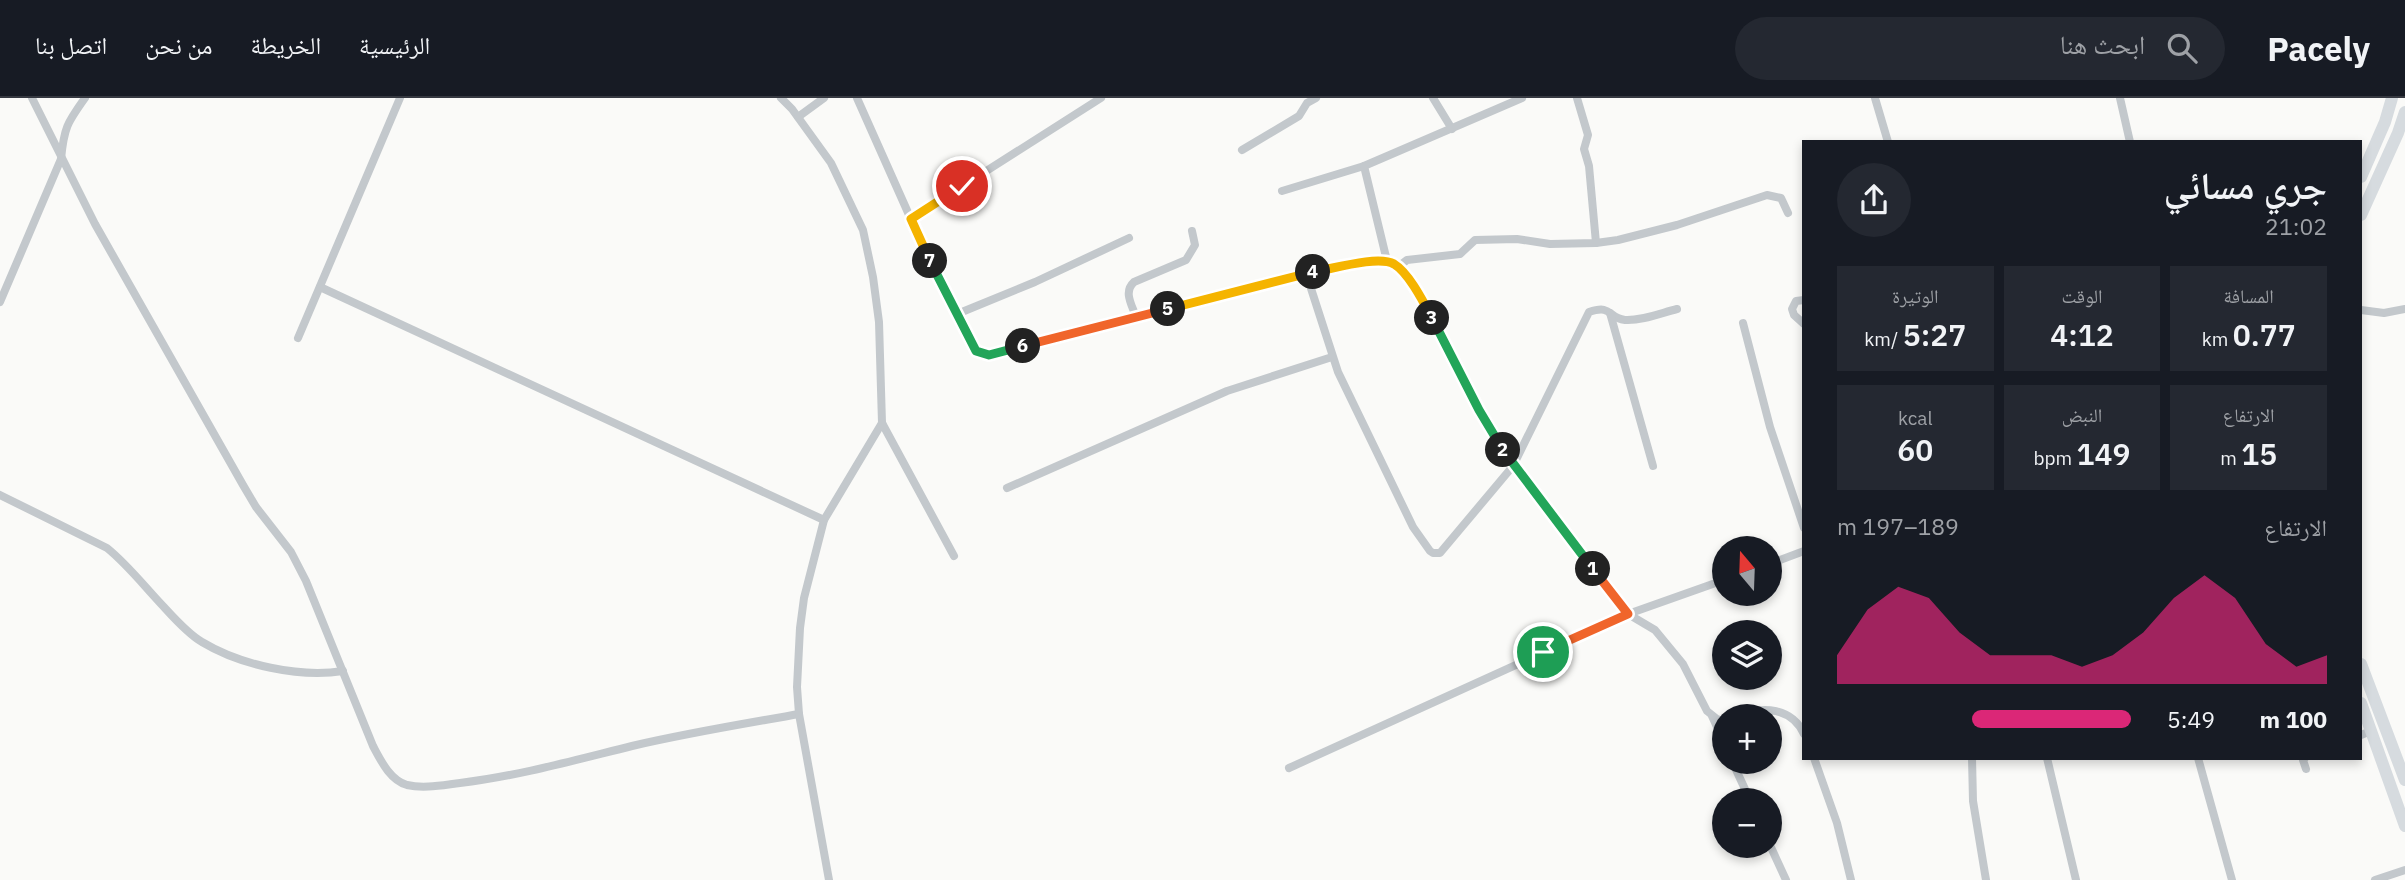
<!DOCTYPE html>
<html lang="ar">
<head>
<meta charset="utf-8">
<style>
	body { margin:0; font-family:"IBM Plex Sans","Noto Naskh Arabic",sans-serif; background:#242831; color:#f1f3f6; direction:rtl; height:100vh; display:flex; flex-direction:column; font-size:26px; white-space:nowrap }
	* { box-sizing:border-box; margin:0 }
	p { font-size:23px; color:#9ea1a6 }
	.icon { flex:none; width:38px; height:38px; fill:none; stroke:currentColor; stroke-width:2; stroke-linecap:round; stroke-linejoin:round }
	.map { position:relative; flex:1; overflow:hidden; direction:ltr }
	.side { position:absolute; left:1802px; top:42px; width:560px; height:620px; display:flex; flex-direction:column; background:#171b24; border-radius:0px; box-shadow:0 4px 10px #0003; direction:rtl }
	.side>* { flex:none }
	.needle { width:46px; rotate:341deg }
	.buttons { position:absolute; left:1712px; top:438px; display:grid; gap:14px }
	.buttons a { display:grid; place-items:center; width:70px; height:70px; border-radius:50%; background:#171b24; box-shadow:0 4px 10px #0003; font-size:35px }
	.pin { position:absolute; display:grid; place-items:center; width:60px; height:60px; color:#fff; margin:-30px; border:4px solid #fff; border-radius:50%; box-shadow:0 2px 7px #0007 }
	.km { position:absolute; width:35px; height:35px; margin:-18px; border-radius:50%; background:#222; color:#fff; font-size:19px; line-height:35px; text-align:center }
	.round { display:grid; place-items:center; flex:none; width:74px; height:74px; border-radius:37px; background:#242831 }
	.overview { display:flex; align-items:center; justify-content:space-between; height:119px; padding:0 35px }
	h1 { font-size:38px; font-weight:600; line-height:52px }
	.figures { display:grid; grid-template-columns:repeat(3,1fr); gap:10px; height:119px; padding:7px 35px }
	.figures div { display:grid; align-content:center; border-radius:0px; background:#242831; text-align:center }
	.figures b { font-size:30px; font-weight:600 }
	.figures small { font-size:19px; font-weight:400 }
	.figures p { font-size:19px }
	.chart { height:196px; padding:14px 35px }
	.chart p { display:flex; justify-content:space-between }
	.chart svg { width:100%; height:126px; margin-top:7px; fill:#db2777; opacity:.7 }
	ul { padding:0 35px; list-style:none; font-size:23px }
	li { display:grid; grid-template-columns:112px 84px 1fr; align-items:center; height:52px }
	li i { height:18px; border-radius:9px; background:#db2777 }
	header { display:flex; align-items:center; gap:42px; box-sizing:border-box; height:98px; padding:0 35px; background:#171b24; border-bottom:2px solid #363941 }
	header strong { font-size:33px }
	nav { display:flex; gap:38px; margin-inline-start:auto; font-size:24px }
	.search { width:490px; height:63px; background:#242831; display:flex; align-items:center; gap:18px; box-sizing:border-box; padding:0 24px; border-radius:38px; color:#9ea1a6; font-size:26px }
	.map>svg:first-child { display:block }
</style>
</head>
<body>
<header>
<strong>Pacely</strong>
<div class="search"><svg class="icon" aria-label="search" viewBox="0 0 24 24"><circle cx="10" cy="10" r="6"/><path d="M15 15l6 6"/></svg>ابحث هنا</div>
<nav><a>الرئيسية</a><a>الخريطة</a><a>من نحن</a><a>اتصل بنا</a></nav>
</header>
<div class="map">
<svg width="2405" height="782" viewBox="0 0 2405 782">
	<rect width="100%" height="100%" fill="#fafaf8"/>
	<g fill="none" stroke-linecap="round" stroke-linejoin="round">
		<g stroke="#c3c8cc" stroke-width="8">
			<path d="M32 0 95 126 243 387 256 409 291 454 306 483 373 648C381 663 390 682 407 687 424 691 443 687 460 685 518 678 575 662 632 648 687 635 743 626 799 616"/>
			<polyline points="781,0 792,11 831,65 863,132 873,179 879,224 882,325 954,458"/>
			<polyline points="857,0 922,146 973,250 985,257 1306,175 1380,162 1393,165 1402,173 1424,205 1490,332 1513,368 1628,516 1655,532 1683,566 1707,613 1717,621 1724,623"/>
			<polyline points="1433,0 1452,31"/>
			<polyline points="1577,0 1588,37 1584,51 1589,68 1596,145"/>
			<polyline points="1875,0 1888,44"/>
			<polyline points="2120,0 2130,44"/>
			<polyline points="798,19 824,0"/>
			<polyline points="1242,52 1299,18 1307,5 1316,0"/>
			<polyline points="1282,93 1364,68"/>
			<polyline points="911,121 1101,0"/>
			<polyline points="1387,163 1364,68 1522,0"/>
			<polyline points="1398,169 1407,162 1460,156 1475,142 1517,141 1550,146 1596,145 1618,142 1677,127 1767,97 1781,100 1788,115"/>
			<path d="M1306 175 1338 274 1413 429 1430 453 1433 455H1440L1513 368 1589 214C1613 206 1607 220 1625 222 1642 223 1661 215 1677 211"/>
			<polyline points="320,189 824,422"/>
			<polyline points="1804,202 1796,203 1792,211 1794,217 1804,226"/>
			<path d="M0 204 61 61C64 30 67 25 85 0"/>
			<polyline points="2361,212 2384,215 2405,211"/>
			<polyline points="1610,215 1653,368"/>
			<polyline points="957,216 1035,184 1129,140"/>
			<path d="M1136 219C1132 207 1123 194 1134 184L1186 162 1195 147 1192 133"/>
			<polyline points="1743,225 1770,329 1804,430"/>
			<polyline points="298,240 400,0"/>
			<polyline points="1007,390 1227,293 1332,259"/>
			<path d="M0 397 107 450C128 467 144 488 163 508 174 520 188 536 202 544 240 567 300 580 343 573"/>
			<polyline points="1769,466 1804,453"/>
			<polyline points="1712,618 1724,644"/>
			<path d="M1739 618C1763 607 1792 610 1804 636"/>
			<polyline points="2361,637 2371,633"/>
			<polyline points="1814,660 1837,725 1851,782"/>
			<polyline points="1972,660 1973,703 1986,782"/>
			<polyline points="2047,660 2076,782"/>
			<polyline points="2198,660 2232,782"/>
			<polyline points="2305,660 2303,662 2306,671"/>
			<polyline points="1732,663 1750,702"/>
			<polyline points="1289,670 1628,516 1724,482"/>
			<polyline points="1769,745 1786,782"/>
			<polyline points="829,782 799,616 797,589 800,530 804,500 824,422 882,325"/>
			<polyline points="2375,782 2405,772"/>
		</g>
		<g stroke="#d6dbdf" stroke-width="12">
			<polyline points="2361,79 2385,24 2392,0"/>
			<polyline points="2361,117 2398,35 2405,14"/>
			<polyline points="2361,566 2405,682"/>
			<polyline points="2361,605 2405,728"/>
		</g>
	</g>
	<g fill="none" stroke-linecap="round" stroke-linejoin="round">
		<defs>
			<polyline id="split-1" points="1543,554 1628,516 1593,471"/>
			<polyline id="split-2" points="1503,352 1593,471"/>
			<polyline id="split-3" points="1432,220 1479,312 1503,352"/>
			<path id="split-4" d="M1313 174C1332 171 1378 157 1394 166 1409 175 1424 205 1432 220"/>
			<polyline id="split-5" points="1168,211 1313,174"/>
			<polyline id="split-6" points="1023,248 1168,211"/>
			<polyline id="split-7" points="930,163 976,253 989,257 1023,248"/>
			<polyline id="split-8" points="930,163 911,121 962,88"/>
		</defs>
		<use href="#split-1" stroke="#fff" stroke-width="14"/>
		<use href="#split-2" stroke="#fff" stroke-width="14"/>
		<use href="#split-3" stroke="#fff" stroke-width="14"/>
		<use href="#split-4" stroke="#fff" stroke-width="14"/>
		<use href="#split-5" stroke="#fff" stroke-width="14"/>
		<use href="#split-6" stroke="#fff" stroke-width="14"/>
		<use href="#split-7" stroke="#fff" stroke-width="14"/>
		<use href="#split-8" stroke="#fff" stroke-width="14"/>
		<use href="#split-1" stroke="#f0652b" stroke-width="9"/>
		<use href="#split-2" stroke="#22a559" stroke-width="9"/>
		<use href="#split-3" stroke="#22a559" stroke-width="9"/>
		<use href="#split-4" stroke="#f5b400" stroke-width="9"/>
		<use href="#split-5" stroke="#f5b400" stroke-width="9"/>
		<use href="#split-6" stroke="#f0652b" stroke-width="9"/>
		<use href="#split-7" stroke="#22a559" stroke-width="9"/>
		<use href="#split-8" stroke="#f5b400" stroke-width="9"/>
	</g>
</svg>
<div class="buttons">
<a><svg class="needle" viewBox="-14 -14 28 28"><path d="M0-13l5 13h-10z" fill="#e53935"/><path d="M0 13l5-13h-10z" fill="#9ea1a6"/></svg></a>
<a><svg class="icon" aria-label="layers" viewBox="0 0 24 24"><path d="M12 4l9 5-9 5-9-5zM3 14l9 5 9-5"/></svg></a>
<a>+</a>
<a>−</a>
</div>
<div class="pin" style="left:1543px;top:554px;background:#1e9e55"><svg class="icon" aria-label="arrive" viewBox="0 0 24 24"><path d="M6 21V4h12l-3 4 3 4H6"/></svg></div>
<div class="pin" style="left:962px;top:88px;background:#d93025"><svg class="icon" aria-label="check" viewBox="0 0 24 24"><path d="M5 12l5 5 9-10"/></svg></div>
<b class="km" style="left:1593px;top:471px">1</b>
<b class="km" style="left:1503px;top:352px">2</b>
<b class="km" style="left:1432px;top:220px">3</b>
<b class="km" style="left:1313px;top:174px">4</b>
<b class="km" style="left:1168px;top:211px">5</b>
<b class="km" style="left:1023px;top:248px">6</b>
<b class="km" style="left:930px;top:163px">7</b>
<section class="side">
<div class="overview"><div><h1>جري مسائي</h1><p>21:02</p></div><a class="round"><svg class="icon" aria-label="share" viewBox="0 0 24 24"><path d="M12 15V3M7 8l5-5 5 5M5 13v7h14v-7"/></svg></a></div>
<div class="figures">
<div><p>المسافة</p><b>0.77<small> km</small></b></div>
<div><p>الوقت</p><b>4:12</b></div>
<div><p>الوتيرة</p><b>5:27<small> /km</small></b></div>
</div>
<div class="figures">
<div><p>الارتفاع</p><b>15<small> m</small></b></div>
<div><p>النبض</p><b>149<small> bpm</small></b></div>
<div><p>kcal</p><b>60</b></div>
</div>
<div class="chart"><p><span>الارتفاع</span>189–197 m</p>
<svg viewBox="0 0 160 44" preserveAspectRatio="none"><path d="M0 44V34L10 18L20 10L30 14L40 26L50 34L60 34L70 34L80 38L90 34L100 26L110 14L120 6L130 14L140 30L150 38L160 34V44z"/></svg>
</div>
<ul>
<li><b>100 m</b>5:49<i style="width:54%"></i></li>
</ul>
</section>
</div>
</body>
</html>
